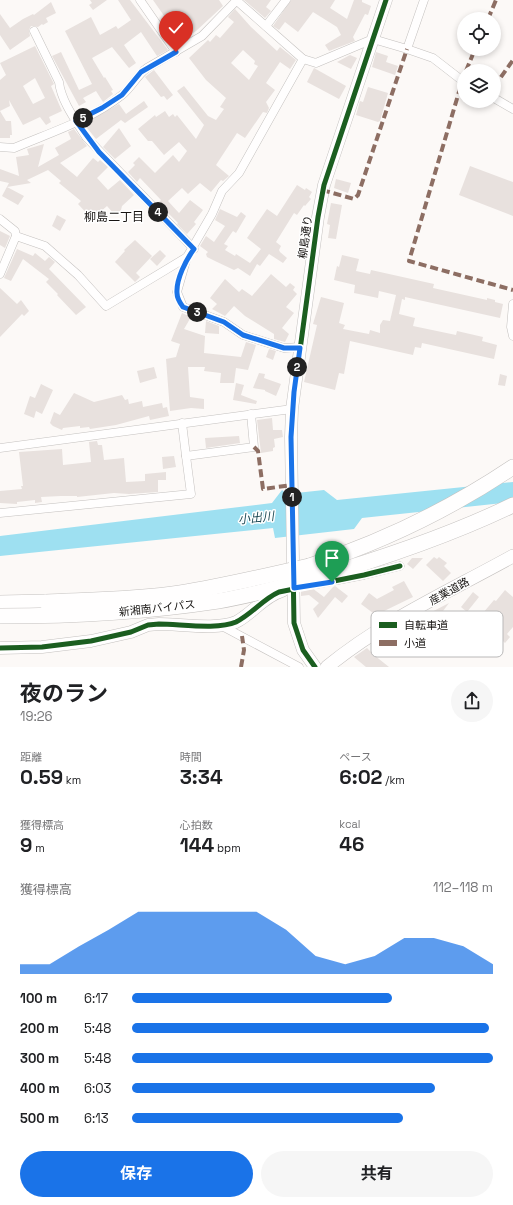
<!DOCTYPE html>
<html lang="ja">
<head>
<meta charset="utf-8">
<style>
	body { margin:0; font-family:"Space Grotesk","Noto Sans JP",sans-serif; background:#f6f6f6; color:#202124; height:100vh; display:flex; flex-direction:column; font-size:15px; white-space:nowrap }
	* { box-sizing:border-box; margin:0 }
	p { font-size:13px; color:#757577 }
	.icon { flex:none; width:22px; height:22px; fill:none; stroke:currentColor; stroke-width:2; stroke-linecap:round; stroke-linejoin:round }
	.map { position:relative; height:667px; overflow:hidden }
	.details { display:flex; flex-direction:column; background:#fff; flex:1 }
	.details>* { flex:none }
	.fabs { position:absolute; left:457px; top:12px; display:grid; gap:8px }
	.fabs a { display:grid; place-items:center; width:44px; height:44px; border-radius:50%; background:#fff; box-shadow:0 2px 6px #0003; font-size:20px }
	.pin { position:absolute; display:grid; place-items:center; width:34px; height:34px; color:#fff; margin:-41px -17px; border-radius:50% 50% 50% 0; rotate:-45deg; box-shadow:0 0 4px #0007 }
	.pin .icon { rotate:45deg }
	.km { position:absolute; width:20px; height:20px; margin:-10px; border-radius:50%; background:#222; color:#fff; font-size:11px; line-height:20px; text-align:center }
	.round { display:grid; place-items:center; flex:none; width:42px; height:42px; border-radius:21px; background:#f6f6f6 }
	.overview { display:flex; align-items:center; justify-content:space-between; height:68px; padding:0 20px }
	h1 { font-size:22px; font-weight:700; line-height:30px }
	.metrics { display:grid; grid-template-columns:repeat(3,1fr); gap:6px; height:68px; padding:4px 20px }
	.metrics div { display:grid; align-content:center }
	.metrics b { font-size:20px; font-weight:700 }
	.metrics small { font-size:11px; font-weight:400 }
	.metrics p { font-size:11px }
	.chart { height:112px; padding:8px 20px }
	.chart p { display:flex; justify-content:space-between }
	.chart svg { width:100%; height:72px; margin-top:4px; fill:#1a73e8; opacity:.7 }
	.action { display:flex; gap:8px; margin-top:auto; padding:8px 20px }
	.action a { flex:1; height:46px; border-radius:24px; background:#1a73e8; color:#fff; font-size:16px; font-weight:700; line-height:46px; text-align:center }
	.action a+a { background:#f6f6f6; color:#202124 }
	ul { padding:0 20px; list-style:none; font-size:13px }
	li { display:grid; grid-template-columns:64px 48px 1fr; align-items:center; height:30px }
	li i { height:10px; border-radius:5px; background:#1a73e8 }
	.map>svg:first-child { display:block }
</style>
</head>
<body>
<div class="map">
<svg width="513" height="667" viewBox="0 0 513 667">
	<rect width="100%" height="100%" fill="#fcf9f7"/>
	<polygon fill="#9ee0f1" points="513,482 513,502 362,518 354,529 275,538 273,528 0,556 0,536 272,503 282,490 287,494 324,490 337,500"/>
	<g fill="#e8e1de" fill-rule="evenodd">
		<polygon points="90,0 107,0 93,10 89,5 92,3"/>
		<polygon points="118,0 130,0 168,50 157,56 141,32 124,45 136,63 129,68 112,47 92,58 104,78 105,77 113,90 111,91 113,94 103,102 96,91 83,98 86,102 79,106 52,56 61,52 79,90 92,84 65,31 91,17 100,35 116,26 118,29 131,20"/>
		<polygon points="153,0 219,0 223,6 196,31 181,42 179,39 176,42 170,33 174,30"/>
		<polygon points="244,0 271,0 266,7 271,11 265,18"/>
		<polygon points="291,0 335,0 330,8 347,19 354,0 362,0 362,2 371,6 368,15 365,14 353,37 355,41 329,51 325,45 341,35 337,27 313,12 298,32 285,22 279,30 273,26"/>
		<polygon points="51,2 56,13 46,18 48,22 43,25 42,24 38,27 31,26 29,30 30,36 10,50 0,35 0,14 10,28 23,19 33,14 34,15"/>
		<path d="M235 9 251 27 277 51 280 47 296 60 290 69 280 62 266 83 275 90 266 102 269 108 267 113 263 112 245 138 237 133 216 165 229 176 223 181 221 180 211 192 200 183 188 194 182 188 168 201 179 213 190 200 203 210 194 222 196 224 187 234 177 224 178 223 158 203 161 200 140 178 137 182 128 172 135 165 133 163 139 157 155 173 173 155 179 162 187 151 179 142 164 155 152 141H148L138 129 155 115 156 117 165 111 169 117 173 114 175 117 177 115 196 139 204 125 177 91 184 86 208 116 216 120 224 109 220 107 226 98 206 80 189 58 208 40 210 42 216 35 220 38 234 22 228 17ZM243 50 255 61 254 64 258 66 249 80 231 63Z"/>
		<path d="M35 46 54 84 51 86 62 111 49 117 51 122 46 125 40 117 23 125 9 100 10 106 0 111 6 121H11L12 135H10V138H0V80L6 75 0 63ZM35 78 45 98 33 104 23 86Z"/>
		<polygon points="376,52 388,56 386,62 398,66 395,75 372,67"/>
		<polygon points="350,55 357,58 351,69 337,62"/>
		<polygon points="314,68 346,86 339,99 307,82"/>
		<polygon points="154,70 173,95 167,100 164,96 161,97 145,77"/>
		<polygon points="368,87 388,93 380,121 378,122 356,115 360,101 363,102"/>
		<polygon points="144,101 148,107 125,123 121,120 96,139 84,124 119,104 126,114"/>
		<polygon points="119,128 131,146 115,159 103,147"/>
		<polygon points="74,129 87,146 60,163 77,177 93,158 98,162 100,160 108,167 97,178 108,190 120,180 134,195 122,206 121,210 115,215 107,206 92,219 78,204 81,201 59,183 61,181 48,170 27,180 31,183 7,187 24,196 18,205 2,196 9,183 0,181 0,169 19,176 16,157 29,155 27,149 44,144 38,167 59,155 55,148 71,139 68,132"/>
		<polygon points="470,166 513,182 513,216 459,195"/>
		<polygon points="336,179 351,183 348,193 334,188"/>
		<polygon points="297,185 305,190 306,188 312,192 309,197 311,199 305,206 304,205 297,215 294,213 276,242 281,246 279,250 280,252 287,258 283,263 269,254 260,266 257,264 250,276 238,268 234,270 215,261 207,257 206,254 208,252 200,246 206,236 214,242 225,226 215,220 220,209 237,217 241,212 246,216 236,233 233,231 224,244 228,246 225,250 235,256 236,254 250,263 261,249 247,238 267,209 277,216"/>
		<polygon points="331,203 342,205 336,239 328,238 330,225 327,224"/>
		<polygon points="57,215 66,220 60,231 52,226"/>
		<polygon points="0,231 10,236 5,248 0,245"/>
		<polygon points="135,240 152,256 136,273 140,277 135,282 115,262 125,251 124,250"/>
		<polygon points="17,249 33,256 35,253 45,261 49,257 55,262 49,269 86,307 76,315 57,295 58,294 46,282 49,279 23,259 11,281 4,278"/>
		<polygon points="160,250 166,256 157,266 150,259"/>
		<polygon points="342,255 359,259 356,271 370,274 371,270 434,284 433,288 487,300 487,298 495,300 495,302 503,304 500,318 405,297 405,300 402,299 399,314 415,318 413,326 456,335 457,331 483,337 482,341 497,345 494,359 422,343 421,348 415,347 413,355 350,341 344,374 339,373 335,390 304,382 317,325 313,324 321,297 344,303 339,323 345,325 343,329 369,334 370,330 380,333 380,325 383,320 390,321 396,295 379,291 378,298 354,293 355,285 334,280 337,266 339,267"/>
		<polygon points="271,274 286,287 290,283 295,287 293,290 297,294 286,307 294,313 282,328 289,334 285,342 274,339 274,334 245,316 234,306 225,316 212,309 217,304 210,298 225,279 239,292 242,289 252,296"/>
		<polygon points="0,288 17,304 21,300 29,311 24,316 22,314 0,337"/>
		<polygon points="182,313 191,317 184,329 205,336 204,353 241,357 246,342 256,345 248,370 236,368 234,383 220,383 221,373 204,371 205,367 188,367 190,397 204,399 204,409 191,408 170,411 166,359 176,357 180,344 171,341"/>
		<polygon points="206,321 219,326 219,334 205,333"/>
		<polygon points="269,349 276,351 273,360 266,357"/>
		<polygon points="154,367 157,378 140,383 137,371"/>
		<polygon points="259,373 265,374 264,378 281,384 276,396 265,391 265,390 253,388"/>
		<polygon points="500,374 507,376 505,386 498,385"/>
		<polygon points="236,383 244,385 241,395 257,401 256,404 233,400"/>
		<polygon points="41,384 53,390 42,414 36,411 34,418 24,414 30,396 35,398"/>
		<polygon points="74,393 94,402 122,395 125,400 128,399 129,404 142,401 143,407 162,403 163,408 167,407 169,416 150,420 149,416 116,425 90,429 89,427 80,428 80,426 63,428 62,430 53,426 50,423 54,412 60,415"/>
		<polygon points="272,418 273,430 282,430 283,437 274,439 275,447 273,448 273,451 261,453 257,420"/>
		<polygon points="239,436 240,443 206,448 205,438"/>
		<polygon points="97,441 98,445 102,445 104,460 124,458 126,482 145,481 145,474 166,472 166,480 158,480 158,492 129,494 114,493 77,497 77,496 61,496 41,497 42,502 35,503 35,500 17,502 17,504 0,503 0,491 22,489 21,486 23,486 19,452 62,449 63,465 91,462 89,442"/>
		<polygon points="174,456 176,467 163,469 162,457"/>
		<polygon points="434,557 437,559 439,557 447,563 444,566 451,573 443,581 426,565"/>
		<polygon points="412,558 423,558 413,569 407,564"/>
		<polygon points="404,581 413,597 380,613 377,616 361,604 369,593 377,599 394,590 392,587"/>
		<polygon points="335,586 348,596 342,603 335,597 318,618 313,609 319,603 309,595 301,596 301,591 312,588 324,597 333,587"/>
		<polygon points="505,590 513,597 513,627 507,634 510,637 505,643 502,640 498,645 475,627 480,622 477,620 494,600 496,601"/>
		<polygon points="473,592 479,597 467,612 461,607"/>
		<polygon points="449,603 437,619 441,623 435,631 422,620 424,616"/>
		<polygon points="367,648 374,655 389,667 366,667 354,657"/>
	</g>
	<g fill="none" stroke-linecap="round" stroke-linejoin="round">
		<defs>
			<g id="street">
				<polyline points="140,0 176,52"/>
				<polyline points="236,0 303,59 316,63 373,39 407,49 424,0"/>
				<polyline points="266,26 286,0"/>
				<path d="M34 31 59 82C61 101 76 121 86 137L194 249"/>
				<polyline points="407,49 433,58 464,82"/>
				<polyline points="494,98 513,109"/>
				<path d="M0 147 14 148C49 133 91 120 122 95 132 87 137 75 147 68L202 36 236 1"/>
				<polyline points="0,219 15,231 16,236 0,274"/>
				<polyline points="16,236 45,246 78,275 106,306 187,257"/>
				<polyline points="513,304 511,327 513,336"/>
				<polyline points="300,347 284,348 243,335 224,322 183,307 177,292 187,257 212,214 222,191 239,173 303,59"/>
				<polyline points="182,423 186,456"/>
				<polyline points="0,448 292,409"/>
				<polyline points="0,513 191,494 186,456 254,447 251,414"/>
				<polyline points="317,584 364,575 400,566"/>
				<polyline points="222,626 299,667"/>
			</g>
			<g id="secondary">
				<path d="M0 648 42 647 91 641 131 632 148 625 159 624C180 624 218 630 236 622 252 614 264 596 282 591"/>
				<polyline points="315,667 303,650 294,623 291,437 292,409 318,217 324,185 386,0"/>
			</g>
			<path id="primary" d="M327 667C383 621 450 591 513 556"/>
			<g id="highway">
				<path d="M309 566C382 542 449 510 513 467"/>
				<path d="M312 579C380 559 449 536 513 505"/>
				<polyline points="0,603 46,602"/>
			</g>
		</defs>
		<use href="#street" stroke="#c4c1bf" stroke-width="9"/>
		<use href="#secondary" stroke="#c4c1bf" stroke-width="13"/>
		<use href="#primary" stroke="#c4c1bf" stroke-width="14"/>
		<use href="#highway" stroke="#c4c1bf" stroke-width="16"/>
		<use href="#street" stroke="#fffefe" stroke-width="8"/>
		<use href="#secondary" stroke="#fffefe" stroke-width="12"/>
		<use href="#primary" stroke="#fffefe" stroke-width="13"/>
		<use href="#highway" stroke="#fffefe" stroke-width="15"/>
		<defs>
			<g id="highway-bridge">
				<path d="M46 602C90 600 136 600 180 593 223 586 266 576 309 566"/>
				<path d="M0 616C73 616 146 612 218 601 249 596 281 587 312 579"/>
			</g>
		</defs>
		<use href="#highway-bridge" stroke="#c4c1bf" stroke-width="16" stroke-linecap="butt"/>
		<use href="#highway-bridge" stroke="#fffefe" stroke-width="15"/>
		<g stroke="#8d6e63" stroke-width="4" stroke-dasharray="8 4" stroke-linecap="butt">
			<polyline points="488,19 496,0"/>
			<polyline points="466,71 475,49"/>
			<polyline points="464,75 409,261 513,290"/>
			<polyline points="494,87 513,60"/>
			<polyline points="322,190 354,199 358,195 407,49"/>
			<polyline points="254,447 258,451 263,489 292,485"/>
			<polyline points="241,667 244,650 242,636"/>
		</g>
		<defs>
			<g id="cycleway">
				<path d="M0 648 42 647 91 641 131 632 148 625 159 624C180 624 218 630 236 622 252 614 263 599 279 592L364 575 400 566"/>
				<polyline points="315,667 303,650 294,623 291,437 292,409 318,217 324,185 386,0"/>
			</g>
		</defs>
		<use href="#cycleway" stroke="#fff" stroke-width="8"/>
		<use href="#cycleway" stroke="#1b5e20" stroke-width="5"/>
	</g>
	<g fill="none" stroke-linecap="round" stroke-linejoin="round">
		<defs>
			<path id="route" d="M176 52 141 72 122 95 102 108 76 121 99 152 194 249C186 260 176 279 177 293 177 298 180 303 183 307L224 322 243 335 284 348H300L294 392 291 437 294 588 332 582"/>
		</defs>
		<use href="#route" stroke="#fff" stroke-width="8"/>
		<use href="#route" stroke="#1a73e8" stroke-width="5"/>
	</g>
	<g text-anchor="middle" stroke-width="3" stroke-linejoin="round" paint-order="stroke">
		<g font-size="11" fill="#171412" stroke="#fff">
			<text transform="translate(305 237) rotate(-82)" y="4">柳島通り</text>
			<text transform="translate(449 591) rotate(-29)" y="4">産業道路</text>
			<text transform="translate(157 608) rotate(-6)" y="4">新湘南バイパス</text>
		</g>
		<g font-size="12" fill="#171412" stroke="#fff">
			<text x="114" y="221">柳島二丁目</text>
		</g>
		<g font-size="12" font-style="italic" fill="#204c57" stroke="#fff">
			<text transform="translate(256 518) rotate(-6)" y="4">小出川</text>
		</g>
	</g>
	<rect x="371" y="611" width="132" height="46" rx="6" fill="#fff" stroke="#b9b8b8" stroke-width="1"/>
	<rect x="379" y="622" width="18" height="6" fill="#1b5e20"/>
	<rect x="379" y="640" width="18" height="6" fill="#8d6e63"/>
	<g font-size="11" fill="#171412">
		<text x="404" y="629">自転車道</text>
		<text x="404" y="647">小道</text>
	</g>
</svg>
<div class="fabs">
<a><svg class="icon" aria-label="locate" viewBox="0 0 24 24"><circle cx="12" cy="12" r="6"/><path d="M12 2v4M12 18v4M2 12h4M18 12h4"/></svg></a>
<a><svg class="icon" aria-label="layers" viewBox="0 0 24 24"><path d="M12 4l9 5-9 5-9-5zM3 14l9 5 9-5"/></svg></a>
</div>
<div class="pin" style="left:332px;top:582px;background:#1e9e55"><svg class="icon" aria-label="arrive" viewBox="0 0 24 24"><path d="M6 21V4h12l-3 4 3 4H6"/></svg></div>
<div class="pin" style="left:176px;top:52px;background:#d93025"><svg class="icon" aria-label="check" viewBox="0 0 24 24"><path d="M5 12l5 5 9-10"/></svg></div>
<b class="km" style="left:292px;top:497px">1</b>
<b class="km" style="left:297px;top:367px">2</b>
<b class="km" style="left:197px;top:312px">3</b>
<b class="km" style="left:158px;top:212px">4</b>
<b class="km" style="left:83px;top:118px">5</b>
</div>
<section class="details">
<div class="overview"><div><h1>夜のラン</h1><p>19:26</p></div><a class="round"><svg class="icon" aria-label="share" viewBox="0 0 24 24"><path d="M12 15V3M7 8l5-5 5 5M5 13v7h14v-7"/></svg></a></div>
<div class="metrics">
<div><p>距離</p><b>0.59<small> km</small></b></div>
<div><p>時間</p><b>3:34</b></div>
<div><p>ペース</p><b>6:02<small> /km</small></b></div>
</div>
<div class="metrics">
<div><p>獲得標高</p><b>9<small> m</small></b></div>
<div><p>心拍数</p><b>144<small> bpm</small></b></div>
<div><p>kcal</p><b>46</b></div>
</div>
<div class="chart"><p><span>獲得標高</span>112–118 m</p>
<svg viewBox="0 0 160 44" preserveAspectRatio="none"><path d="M0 44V38L10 38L20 27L30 17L40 6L50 6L60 6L70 6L80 6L90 17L100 33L110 38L120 33L130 22L140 22L150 27L160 38V44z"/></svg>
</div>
<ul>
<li><b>100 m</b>6:17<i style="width:72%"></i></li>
<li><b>200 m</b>5:48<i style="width:99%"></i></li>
<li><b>300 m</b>5:48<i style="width:100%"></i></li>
<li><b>400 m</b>6:03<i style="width:84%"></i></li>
<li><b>500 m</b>6:13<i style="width:75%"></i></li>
</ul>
<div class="action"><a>保存</a><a>共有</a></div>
</section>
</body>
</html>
